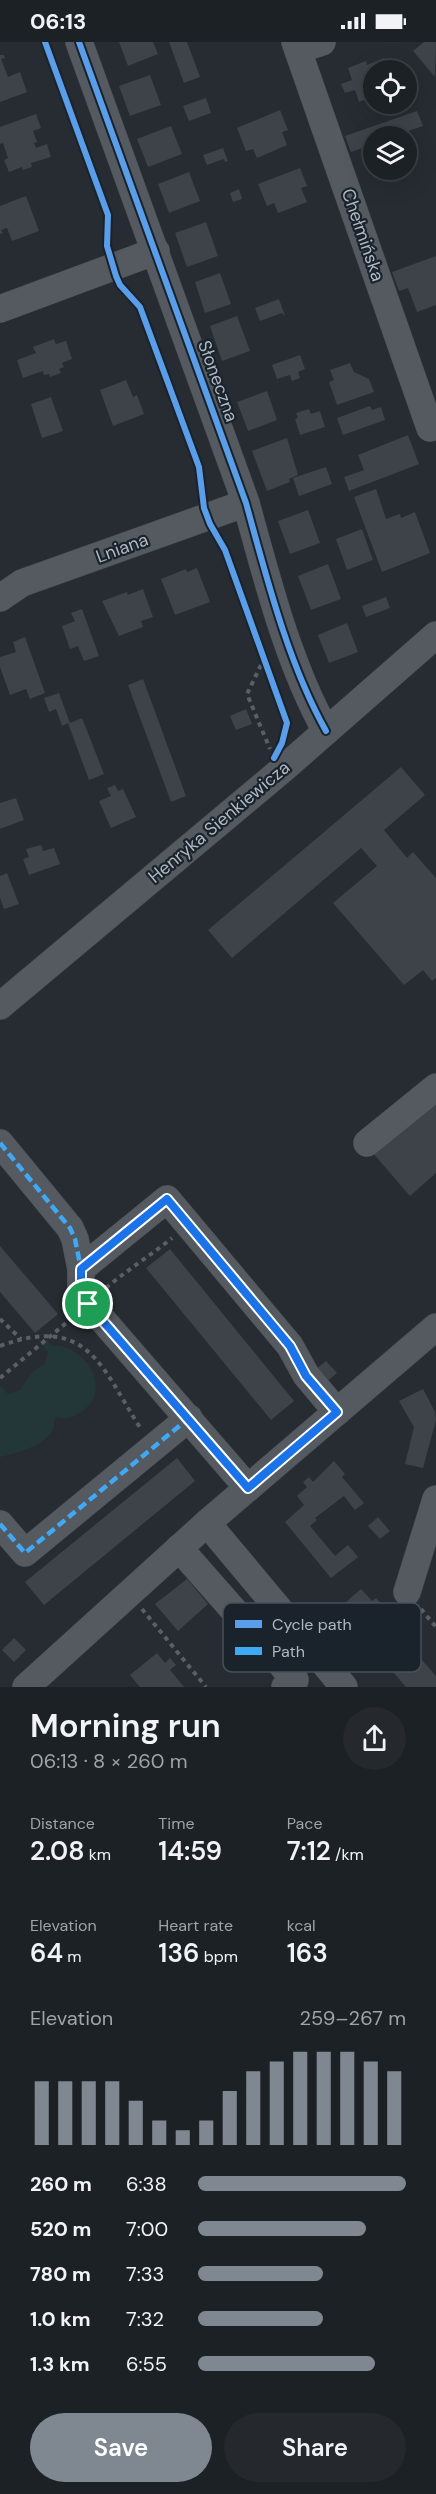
<!DOCTYPE html>
<html lang="en">
<head>
<meta charset="utf-8">
<style>
	body { margin:0; font-family:"DM Sans",sans-serif; background:#25292e; color:#f1f3f6; height:100vh; display:flex; flex-direction:column; font-size:22px; white-space:nowrap }
	* { box-sizing:border-box; margin:0 }
	p { font-size:20px; color:#a0a3a7 }
	.icon { flex:none; width:33px; height:33px; fill:none; stroke:currentColor; stroke-width:2; stroke-linecap:round; stroke-linejoin:round }
	.map { position:relative; height:1645px; overflow:hidden }
	.details { display:flex; flex-direction:column; background:#1c2126; flex:1 }
	.details>* { flex:none }
	.buttons { position:absolute; left:363px; top:18px; display:grid; gap:12px }
	.buttons a { display:grid; place-items:center; width:54px; height:54px; border-radius:50%; background:#1c2126; box-shadow:0 6px 24px #0002,0 0 0 2px #3a3e43; font-size:30px }
	.pin { position:absolute; display:grid; place-items:center; width:51px; height:51px; color:#fff; margin:-26px; border:3px solid #fff; border-radius:50%; box-shadow:0 2px 6px #0007 }
	.round { display:grid; place-items:center; flex:none; width:63px; height:63px; border-radius:32px; background:#25292e }
	.overview { display:flex; align-items:center; justify-content:space-between; height:102px; padding:0 30px }
	h1 { font-size:33px; font-weight:600; line-height:45px }
	.figures { display:grid; grid-template-columns:repeat(3,1fr); gap:9px; height:102px; padding:6px 30px }
	.figures div { display:grid; align-content:center }
	.figures b { font-size:26px; font-weight:600 }
	.figures small { font-size:16px; font-weight:400 }
	.figures p { font-size:16px }
	.chart { height:168px; padding:12px 30px }
	.chart p { display:flex; justify-content:space-between }
	.chart svg { width:100%; height:108px; margin-top:6px; stroke:#7f8891; stroke-width:6 }
	.button { display:flex; gap:12px; margin-top:auto; padding:12px 30px }
	.button a { flex:1; height:69px; border-radius:36px; background:#7f8891; color:#fff; font-size:24px; font-weight:600; line-height:69px; text-align:center }
	.button a+a { background:#25292e; color:#f1f3f6 }
	ul { padding:0 30px; list-style:none; font-size:20px }
	li { display:grid; grid-template-columns:96px 72px 1fr; align-items:center; height:45px }
	li i { height:15px; border-radius:8px; background:#7f8891 }
	.status { display:flex; justify-content:space-between; align-items:center; height:42px; padding:0 30px; background:#1c2126; direction:ltr }
	.status svg { height:16px; fill:currentColor }
	.map>svg:first-child { display:block }
</style>
</head>
<body>
<div class="status"><b>06:13</b><svg viewBox="0 0 49 12"><path d="M0 12V9h3v3zM5 12V6h3v6zM10 12V3h3v9zM15 12V0h3v12zM26 1h20v11H26zM47 4h2v5h-2z"/></svg></div>
<div class="map">
<svg width="436" height="1645" viewBox="0 0 436 1645">
	<rect width="100%" height="100%" fill="#262c32"/>
	<path fill="#243738" d="M46 1297 52 1304C84 1301 112 1346 85 1367 75 1375 67 1378 55 1375 54 1380 54 1386 52 1389 42 1405 16 1411 0 1415V1344L8 1352 20 1348 32 1330 45 1322 48 1310 41 1301Z"/>
	<g fill="#3e4349">
		<polygon points="119,0 153,0 158,12 128,24"/>
		<polygon points="169,0 187,0 200,35 184,41"/>
		<polygon points="424,0 436,0 435,35 413,9"/>
		<polygon points="0,13 4,13 5,16 1,17 8,35 20,30 27,50 0,60"/>
		<polygon points="384,16 389,28 374,28 374,54 359,60 355,48 345,51 341,42 352,38 348,26 366,19 367,23"/>
		<polygon points="150,33 161,63 130,74 119,44"/>
		<polygon points="206,56 211,71 189,79 183,64"/>
		<polygon points="280,68 288,88 282,90 287,103 257,116 253,107 246,109 237,86"/>
		<polygon points="417,69 423,84 394,94 374,94 374,102 351,110 345,94"/>
		<polygon points="36,72 41,86 33,89 37,100 34,101 36,106 47,102 51,115 31,121 32,125 23,128 22,125 9,130 4,118 8,116 3,101 0,102 0,85"/>
		<polygon points="171,84 182,112 148,125 137,97"/>
		<polygon points="223,106 228,119 225,120 224,117 207,123 203,113"/>
		<polygon points="300,126 307,144 301,146 307,160 278,171 274,161 267,164 258,142"/>
		<polygon points="189,130 200,159 169,171 158,142"/>
		<polygon points="239,147 242,157 233,160 230,151"/>
		<polygon points="26,154 39,189 12,199 7,186 1,188 3,191 0,192 0,164"/>
		<polygon points="206,180 218,214 187,225 175,191"/>
		<polygon points="436,214 436,263 417,270 408,246 399,249 392,230"/>
		<polygon points="220,231 231,262 205,271 195,240"/>
		<polygon points="279,257 285,274 282,271 260,279 255,266"/>
		<polygon points="237,274 250,309 222,319 210,284"/>
		<polygon points="54,297 56,302 66,299 72,317 62,321 64,325 59,327 61,331 50,335 49,332 44,333 43,329 23,336 17,318 36,311 33,305"/>
		<polygon points="300,313 305,327 298,330 300,336 292,339 290,333 277,337 272,323"/>
		<polygon points="350,321 354,330 369,337 374,350 337,363 329,340 334,338 330,328"/>
		<polygon points="126,338 133,355 137,353 144,372 113,384 100,348"/>
		<polygon points="267,349 277,378 248,389 237,360"/>
		<polygon points="51,355 63,389 42,396 31,362"/>
		<polygon points="370,364 372,368 381,365 385,378 343,393 337,376"/>
		<polygon points="309,367 311,372 320,369 325,385 300,393 295,377 298,376 296,371"/>
		<polygon points="408,393 419,422 349,449 344,435 364,428 358,413"/>
		<polygon points="287,396 298,433 289,437 290,440 267,449 252,409"/>
		<polygon points="326,425 332,442 299,454 293,436"/>
		<polygon points="376,447 386,477 400,472 401,476 415,470 430,511 382,530 354,455"/>
		<polygon points="308,468 320,501 290,512 278,479"/>
		<polygon points="362,487 373,518 347,528 336,497"/>
		<polygon points="328,522 341,557 311,568 298,534"/>
		<polygon points="197,526 210,560 175,573 161,537 186,527 187,530"/>
		<polygon points="143,547 153,575 141,579 143,585 119,594 102,559 127,550 128,553"/>
		<polygon points="386,555 390,566 366,575 362,564"/>
		<polygon points="82,567 99,614 84,619 78,604 70,607 62,584 75,579 71,571"/>
		<polygon points="347,581 358,610 329,621 318,593"/>
		<polygon points="25,595 45,651 30,657 26,647 10,653 0,625 0,615 16,610 13,600"/>
		<polygon points="143,637 186,754 171,760 128,643"/>
		<polygon points="59,651 70,681 82,676 104,732 89,738 68,681 62,684 56,667 49,670 44,656"/>
		<polygon points="246,667 252,682 236,688 230,674"/>
		<polygon points="401,725 425,753 384,788 407,816 413,810 436,836 436,936 432,939 423,928 404,943 333,861 377,824 361,806 232,916 208,888"/>
		<polygon points="115,743 118,749 123,747 136,775 111,786 99,759 111,754 107,746"/>
		<polygon points="16,756 24,778 0,787 0,761"/>
		<polygon points="41,803 43,809 54,806 60,822 29,833 23,817 29,815 26,807"/>
		<polygon points="7,831 19,862 4,867 0,856 0,834"/>
		<polygon points="436,1058 436,1131 410,1154 372,1110"/>
		<polygon points="0,1204 58,1272 35,1291 0,1250"/>
		<polygon points="170,1207 294,1359 271,1378 146,1226"/>
		<polygon points="326,1319 337,1331 324,1342 314,1329"/>
		<polygon points="423,1347 435,1370 436,1378 423,1426 405,1422 414,1385 399,1359"/>
		<polygon points="177,1416 195,1439 44,1563 25,1540"/>
		<polygon points="334,1419 345,1432 342,1435 364,1461 355,1468 344,1454 315,1476 317,1478 310,1484 335,1514 348,1503 358,1515 331,1536 285,1480 304,1463 297,1454 307,1445 303,1440 309,1435 313,1440"/>
		<polygon points="378,1475 390,1489 380,1497 368,1484"/>
		<polygon points="187,1537 208,1562 178,1589 155,1562"/>
		<polygon points="361,1547 372,1559 376,1556 387,1568 382,1572 403,1596 407,1592 419,1605 414,1609 436,1634 436,1645 406,1645 338,1567"/>
		<polygon points="14,1596 26,1608 14,1620 2,1608"/>
		<polygon points="157,1611 165,1621 170,1616 176,1623 170,1628 184,1645 140,1645 130,1633"/>
	</g>
	<g fill="none" stroke-linecap="round" stroke-linejoin="round">
		<defs>
			<g id="minor">
				<path d="M79 0 246 461C267 537 288 621 326 689"/>
				<polyline points="295,0 430,386"/>
				<polyline points="298,8 322,0"/>
				<polyline points="0,267 156,209"/>
				<polyline points="0,556 22,541 246,461"/>
				<polyline points="0,964 283,727 436,593"/>
				<polyline points="0,1101 70,1186 75,1197 81,1227"/>
				<polyline points="367,1101 436,1045"/>
				<polyline points="248,1446 88,1261 81,1248 81,1227 167,1157 290,1304 306,1333 337,1370"/>
				<polyline points="207,1481 344,1645"/>
				<polyline points="0,1482 25,1511 189,1376"/>
				<polyline points="179,1506 295,1638 285,1645"/>
				<polyline points="407,1550 436,1457"/>
				<polyline points="26,1645 207,1481 436,1285"/>
			</g>
		</defs>
		<use href="#minor" stroke="#44484d" stroke-width="28"/>
		<g stroke="#595f64" stroke-width="4" stroke-dasharray="4.5 4.5" stroke-linecap="butt">
			<polyline points="261,623 247,652 270,707"/>
			<path d="M106 1246C127 1228 150 1214 172 1196"/>
			<polyline points="0,1277 21,1297"/>
			<path d="M0 1304C89 1271 102 1327 141 1387"/>
			<polyline points="0,1336 71,1277"/>
			<polyline points="142,1567 206,1645"/>
			<polyline points="421,1567 436,1585"/>
		</g>
		<use href="#minor" stroke="#555a60" stroke-width="27"/>
		<g stroke="#3fa9f5" stroke-width="4.5" stroke-dasharray="9 4.5" stroke-linecap="butt">
			<polyline points="0,1101 70,1186 75,1197 81,1227"/>
			<polyline points="248,1446 88,1261 81,1248 81,1227 167,1157 290,1304 306,1333 337,1370"/>
			<polyline points="0,1482 25,1511 189,1376"/>
		</g>
		<defs>
			<g id="cycleway">
				<polyline points="45,0 108,173 107,204 116,234 120,243 140,265 199,425 204,466 210,482 225,508 287,681 282,701 274,716"/>
				<path d="M79 0 246 461C267 537 288 621 326 689"/>
			</g>
		</defs>
		<use href="#cycleway" stroke="#1a232c" stroke-width="10"/>
		<use href="#cycleway" stroke="#5a9eea" stroke-width="6"/>
	</g>
	<g fill="none" stroke-linecap="round" stroke-linejoin="round">
		<defs>
			<polygon id="route" points="167,1157 290,1304 306,1334 337,1370 248,1446 88,1262 81,1248 81,1227"/>
		</defs>
		<use href="#route" stroke="#fff" stroke-width="12"/>
		<use href="#route" stroke="#1a73e8" stroke-width="8"/>
	</g>
	<g text-anchor="middle" stroke-width="4.5" stroke-linejoin="round" paint-order="stroke">
		<g font-size="18" fill="#afb9c4" stroke="#1a232c">
			<text transform="translate(363 193) rotate(71)" y="6">Chełmińska</text>
			<text transform="translate(218 339) rotate(70)" y="6">Słoneczna</text>
			<text transform="translate(122 506) rotate(-20)" y="6">Lniana</text>
			<text transform="translate(219 780) rotate(-40)" y="6">Henryka Sienkiewicza</text>
		</g>
	</g>
	<rect x="223" y="1561" width="198" height="69" rx="9" fill="#1a232c" stroke="#47505a" stroke-width="1.5"/>
	<rect x="235" y="1578" width="27" height="8" fill="#5a9eea"/>
	<rect x="235" y="1605" width="27" height="8" fill="#3fa9f5"/>
	<g font-size="16" fill="#afb9c4">
		<text x="272" y="1588">Cycle path</text>
		<text x="272" y="1615">Path</text>
	</g>
</svg>
<div class="buttons">
<a><svg class="icon" aria-label="locate" viewBox="0 0 24 24"><circle cx="12" cy="12" r="6"/><path d="M12 2v4M12 18v4M2 12h4M18 12h4"/></svg></a>
<a><svg class="icon" aria-label="layers" viewBox="0 0 24 24"><path d="M12 4l9 5-9 5-9-5zM3 14l9 5 9-5"/></svg></a>
</div>
<div class="pin" style="left:88px;top:1262px;background:#1e9e55"><svg class="icon" aria-label="arrive" viewBox="0 0 24 24"><path d="M6 21V4h12l-3 4 3 4H6"/></svg></div>
</div>
<section class="details">
<div class="overview"><div><h1>Morning run</h1><p>06:13 · 8 × 260 m</p></div><a class="round"><svg class="icon" aria-label="share" viewBox="0 0 24 24"><path d="M12 15V3M7 8l5-5 5 5M5 13v7h14v-7"/></svg></a></div>
<div class="figures">
<div><p>Distance</p><b>2.08<small> km</small></b></div>
<div><p>Time</p><b>14:59</b></div>
<div><p>Pace</p><b>7:12<small> /km</small></b></div>
</div>
<div class="figures">
<div><p>Elevation</p><b>64<small> m</small></b></div>
<div><p>Heart rate</p><b>136<small> bpm</small></b></div>
<div><p>kcal</p><b>163</b></div>
</div>
<div class="chart"><p><span>Elevation</span>259–267 m</p>
<svg viewBox="0 0 160 44" preserveAspectRatio="none"><path d="M5 44V18M15 44V18M25 44V18M35 44V18M45 44V26M55 44V34M65 44V38M75 44V34M85 44V22M95 44V14M105 44V10M115 44V6M125 44V6M135 44V6M145 44V10M155 44V14"/></svg>
</div>
<ul>
<li><b>260 m</b>6:38<i style="width:100%"></i></li>
<li><b>520 m</b>7:00<i style="width:81%"></i></li>
<li><b>780 m</b>7:33<i style="width:60%"></i></li>
<li><b>1.0 km</b>7:32<i style="width:60%"></i></li>
<li><b>1.3 km</b>6:55<i style="width:85%"></i></li>
</ul>
<div class="button"><a>Save</a><a>Share</a></div>
</section>
</body>
</html>
